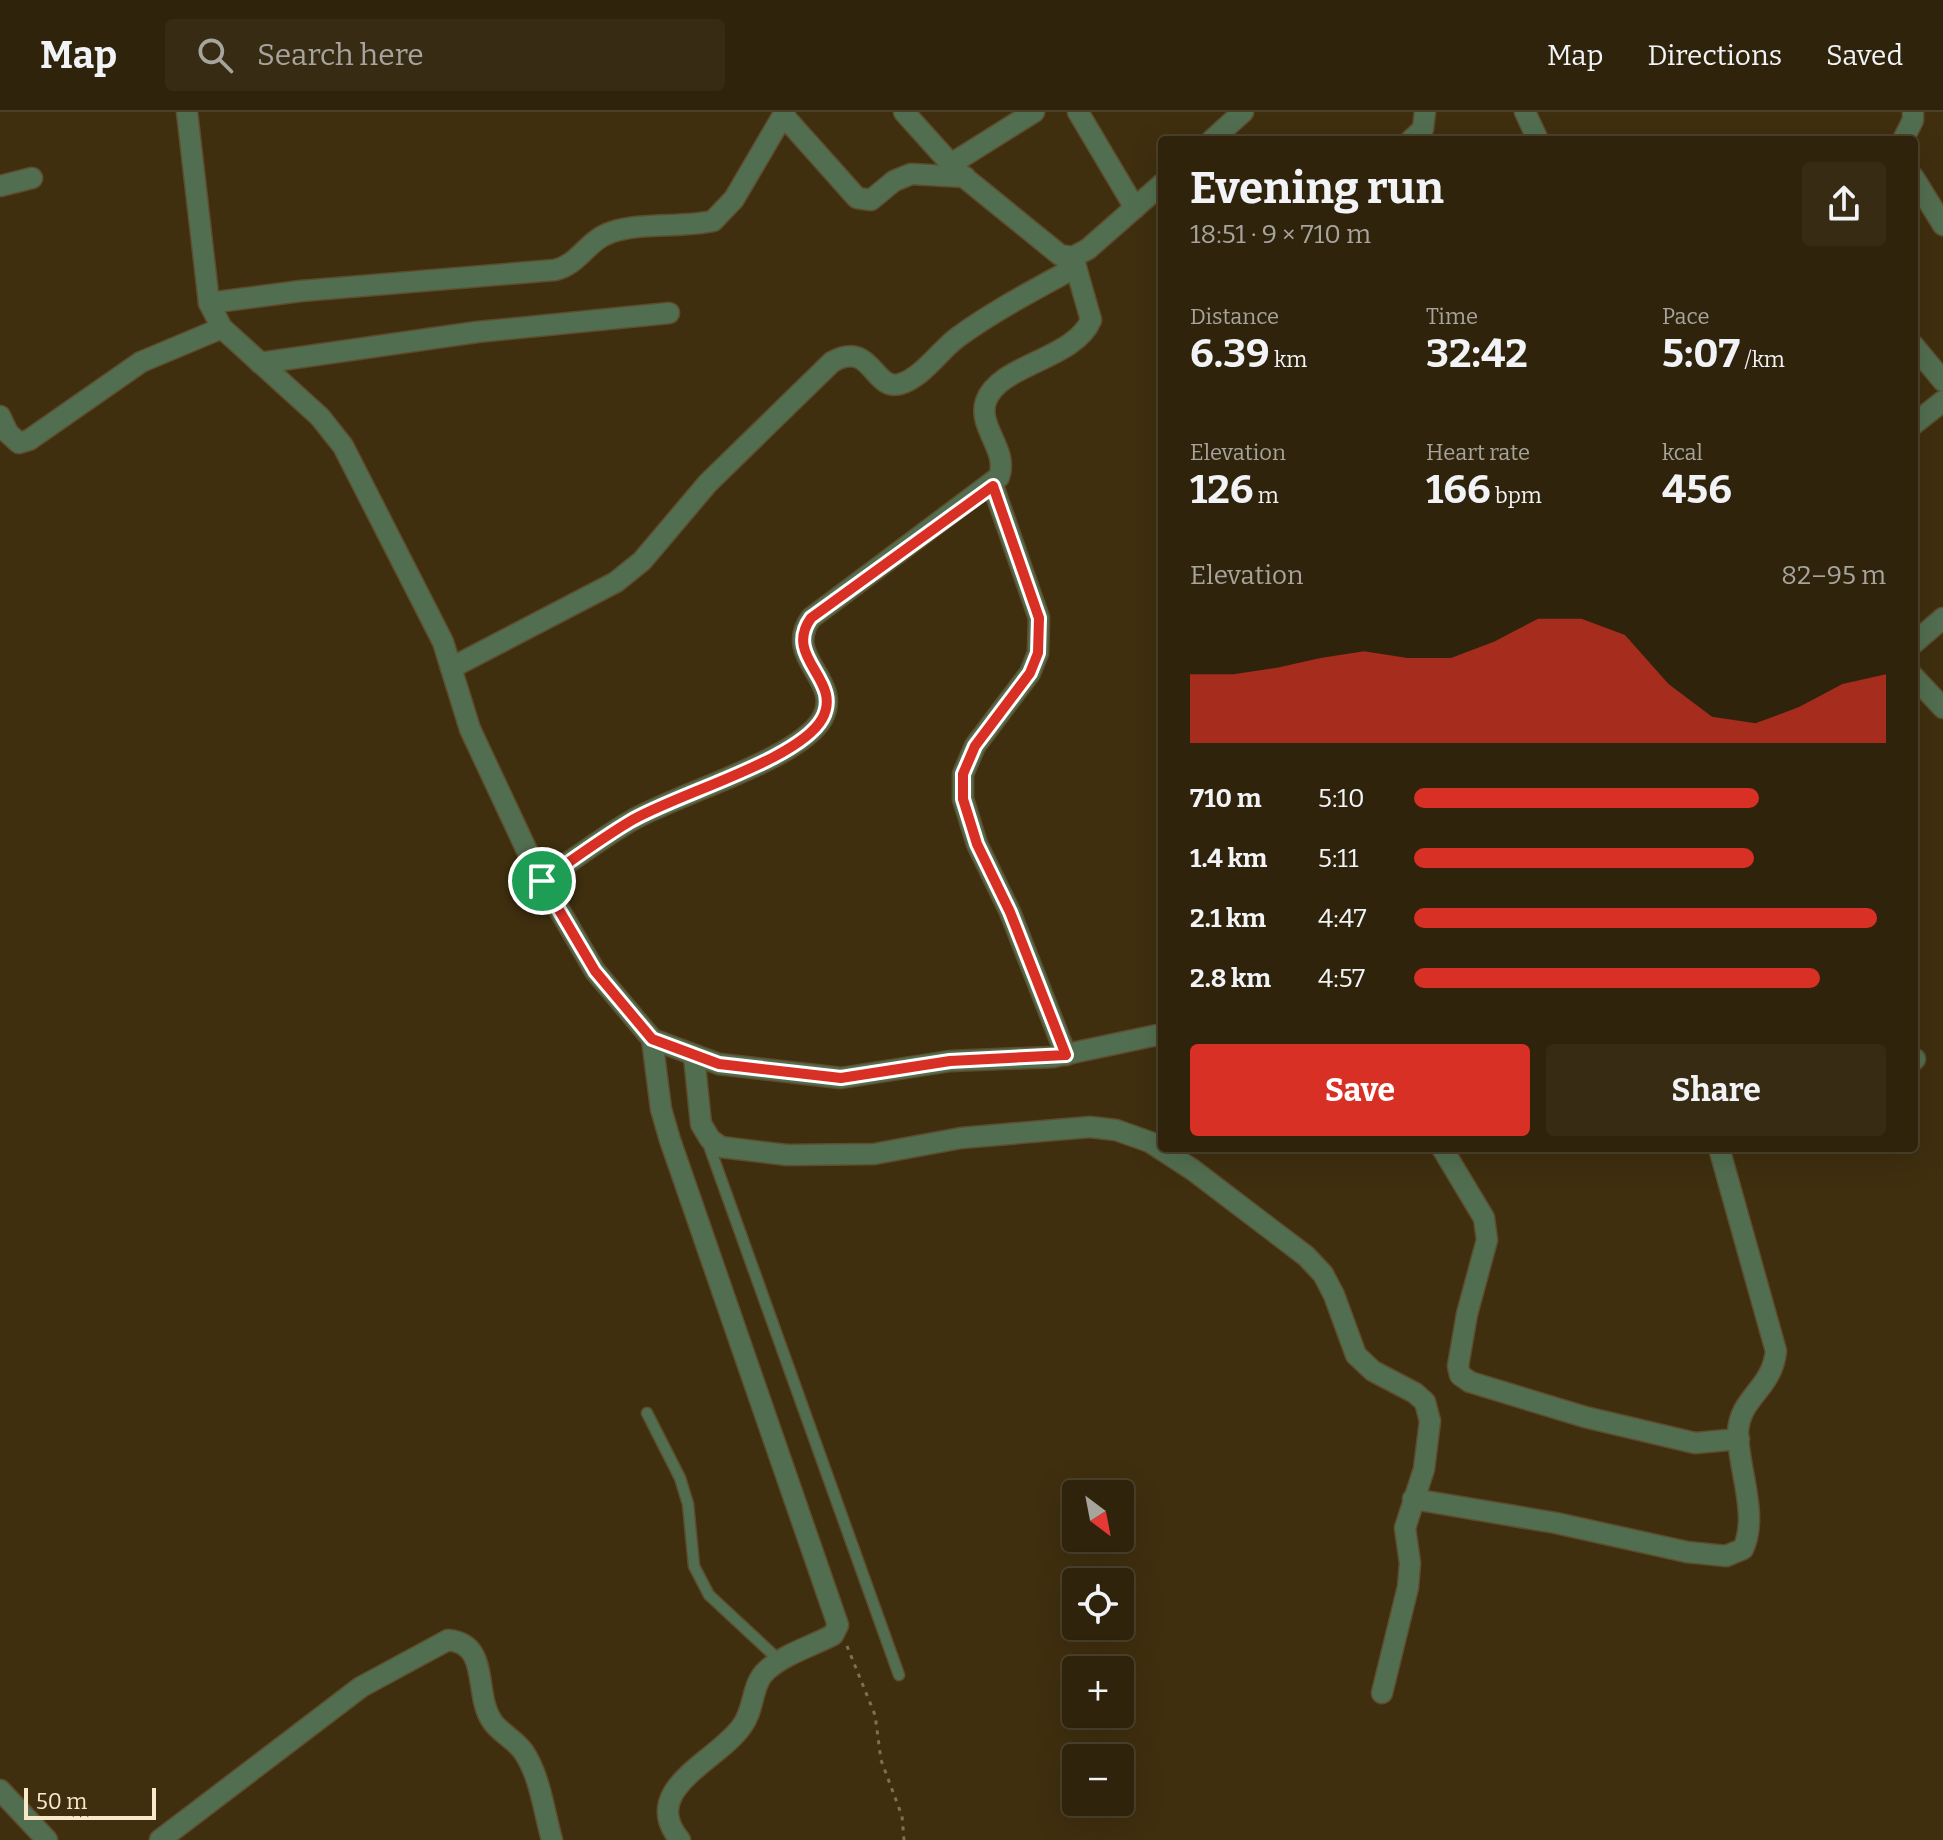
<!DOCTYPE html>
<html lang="en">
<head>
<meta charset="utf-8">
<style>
	body { margin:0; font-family:Bitter,serif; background:#372b14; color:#f1f3f6; height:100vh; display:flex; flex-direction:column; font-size:30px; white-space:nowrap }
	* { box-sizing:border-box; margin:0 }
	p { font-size:26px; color:#a7a49d }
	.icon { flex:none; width:44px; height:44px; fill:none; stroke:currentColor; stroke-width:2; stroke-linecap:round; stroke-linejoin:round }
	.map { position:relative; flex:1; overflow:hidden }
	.drawer { position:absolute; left:1158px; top:24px; width:760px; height:1016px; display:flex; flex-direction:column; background:#2f230b; border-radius:8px; box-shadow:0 8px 32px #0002,0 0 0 2px #4a402c }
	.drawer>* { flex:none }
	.needle { width:52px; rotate:148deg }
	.tools { position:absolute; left:1062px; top:1368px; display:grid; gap:16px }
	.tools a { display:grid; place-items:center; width:72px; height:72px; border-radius:8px; background:#2f230b; box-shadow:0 8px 32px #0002,0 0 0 2px #4a402c; font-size:40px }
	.scale { position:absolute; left:24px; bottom:20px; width:132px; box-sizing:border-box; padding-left:8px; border:4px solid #f9e9cb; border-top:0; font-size:22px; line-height:28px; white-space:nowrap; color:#f9e9cb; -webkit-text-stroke:6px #3f2f0f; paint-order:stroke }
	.pin { position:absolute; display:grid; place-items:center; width:68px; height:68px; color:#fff; margin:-34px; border:4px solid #fff; border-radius:50%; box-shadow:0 2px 8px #0007 }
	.round { display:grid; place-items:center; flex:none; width:84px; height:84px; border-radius:8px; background:#372b14 }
	.overview { display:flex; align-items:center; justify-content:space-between; height:136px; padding:0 32px }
	h1 { font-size:44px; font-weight:700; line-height:60px }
	.figures { display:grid; grid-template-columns:repeat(3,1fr); gap:12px; height:136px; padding:8px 32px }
	.figures div { display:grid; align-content:center }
	.figures b { font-size:40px; font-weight:700 }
	.figures small { font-size:22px; font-weight:400 }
	.figures p { font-size:22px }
	.chart { height:224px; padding:16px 32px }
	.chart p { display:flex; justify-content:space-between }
	.chart svg { width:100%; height:144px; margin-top:8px; fill:#d93025; opacity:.7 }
	.primary-button { display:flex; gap:16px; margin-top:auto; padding:16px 32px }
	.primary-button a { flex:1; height:92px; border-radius:8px; background:#d93025; color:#fff; font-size:32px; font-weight:700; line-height:92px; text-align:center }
	.primary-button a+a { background:#372b14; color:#f1f3f6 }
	ul { padding:0 32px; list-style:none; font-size:26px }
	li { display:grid; grid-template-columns:128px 96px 1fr; align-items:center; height:60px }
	li i { height:20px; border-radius:10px; background:#d93025 }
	header { display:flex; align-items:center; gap:48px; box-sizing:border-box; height:112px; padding:0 40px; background:#2f230b; border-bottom:2px solid #4a402c }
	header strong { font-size:38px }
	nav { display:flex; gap:44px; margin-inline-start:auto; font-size:28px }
	.search { width:560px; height:72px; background:#372b14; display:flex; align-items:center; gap:20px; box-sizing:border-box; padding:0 28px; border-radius:8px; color:#a7a49d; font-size:30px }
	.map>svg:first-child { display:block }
</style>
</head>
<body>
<header>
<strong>Map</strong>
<div class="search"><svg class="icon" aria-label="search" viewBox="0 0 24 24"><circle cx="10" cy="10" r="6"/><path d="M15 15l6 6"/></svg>Search here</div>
<nav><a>Map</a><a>Directions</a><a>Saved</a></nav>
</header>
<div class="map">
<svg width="1943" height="1728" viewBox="0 0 1943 1728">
	<rect width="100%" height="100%" fill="#3f2f0f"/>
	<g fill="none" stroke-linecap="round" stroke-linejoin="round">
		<defs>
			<g id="service">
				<polyline points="707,1028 899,1563"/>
				<polyline points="647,1301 680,1366 688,1392 694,1454 709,1483 780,1549"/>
			</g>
			<g id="minor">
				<polyline points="187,0 209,191 222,216 320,305 343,334 443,530 470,617 536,758 595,859 652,927 719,952 841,966 950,949 1053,945 1162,922"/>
				<polyline points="904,0 959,61 1060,143 1073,145 1088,137 1162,72"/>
				<polyline points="1078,0 1135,96"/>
				<polyline points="1525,0 1538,28"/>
				<polyline points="783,3 857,86 871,88 894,69 911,62 965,65"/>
				<polyline points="1212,28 1243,0"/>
				<polyline points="1411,28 1423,17 1425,0"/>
				<polyline points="1903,28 1913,8 1913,0"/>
				<polyline points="951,52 1034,0"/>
				<polyline points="1914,66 1943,113"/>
				<polyline points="0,74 32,66"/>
				<path d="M209 191 301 179 555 158C580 152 587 128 612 120 643 110 680 116 713 109L734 87 785 0"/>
				<polyline points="1914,234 1943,269"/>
				<polyline points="260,251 477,220 669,201"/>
				<polyline points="0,304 8,321 19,331 29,328 141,250 222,216"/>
				<polyline points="1914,312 1943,289"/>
				<polyline points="993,374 1039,506 1038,541 1030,561 975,634 963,662 963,687 977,732 1010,800 1066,943"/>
				<polyline points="1914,531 1943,506"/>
				<path d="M451 556 616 470 642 449 708 371 832 250C872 227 873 280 900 272 922 266 940 238 958 225 995 198 1036 177 1076 155"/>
				<polyline points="1914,565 1943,596"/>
				<path d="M542 769C571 749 599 728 629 710 675 682 797 649 822 607 844 568 782 546 811 506L999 365C1009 338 977 315 986 289 999 252 1074 248 1091 208L1073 145"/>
				<path d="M652 927 661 997 670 1028 838 1513 833 1523C812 1534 785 1542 767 1558 751 1572 755 1597 742 1614 717 1650 638 1677 680 1728"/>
				<polyline points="694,944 701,1012 710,1027 721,1035 787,1043 874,1042 961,1026 1090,1015 1116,1018 1150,1030 1193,1058 1306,1144 1323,1162 1334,1183 1356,1243 1373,1259 1415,1281 1425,1290 1430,1309 1424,1357 1405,1416 1410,1451 1408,1475 1382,1581"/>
				<polyline points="1914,948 1915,947"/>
				<polyline points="1442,1036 1484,1106 1487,1128 1467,1202 1458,1254 1460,1263 1470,1270 1585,1305 1695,1331 1739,1327"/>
				<path d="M1413 1387 1556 1411 1687 1440 1726 1444 1743 1437C1759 1403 1738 1357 1738 1321 1739 1285 1772 1278 1776 1239L1719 1036"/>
				<polyline points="0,1678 47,1728"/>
				<path d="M160 1728 361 1575 448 1528C491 1532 473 1581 492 1609 499 1620 514 1627 523 1639 540 1663 544 1700 552 1728"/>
			</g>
		</defs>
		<use href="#service" stroke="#5d4d2d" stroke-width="13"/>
		<use href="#minor" stroke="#5d4d2d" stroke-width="23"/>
		<polyline stroke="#807050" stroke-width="3" stroke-dasharray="4 6" stroke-linecap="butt" points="847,1534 875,1603 881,1648 902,1704 904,1728"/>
		<use href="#service" stroke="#526e50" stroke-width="10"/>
		<use href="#minor" stroke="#526e50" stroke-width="20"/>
	</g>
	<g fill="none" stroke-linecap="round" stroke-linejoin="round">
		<defs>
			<path id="route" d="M993 374 1039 506 1038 541 1030 561 975 634 963 662V687L977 732 1010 800 1066 943 950 949 841 966 719 952 652 927 595 859 542 769C571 749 599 728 629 710 675 682 798 649 822 607 844 568 782 546 811 506Z"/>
		</defs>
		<use href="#route" stroke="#fff" stroke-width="16"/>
		<use href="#route" stroke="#d93025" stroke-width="10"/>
	</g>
</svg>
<div class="tools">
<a><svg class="needle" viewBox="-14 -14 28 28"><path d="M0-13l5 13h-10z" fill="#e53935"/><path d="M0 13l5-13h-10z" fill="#a7a49d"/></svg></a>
<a><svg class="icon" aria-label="locate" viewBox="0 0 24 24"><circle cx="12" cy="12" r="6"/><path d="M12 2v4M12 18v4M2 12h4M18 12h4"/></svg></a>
<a>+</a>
<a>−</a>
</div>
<div class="scale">50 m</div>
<div class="pin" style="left:542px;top:769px;background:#1e9e55"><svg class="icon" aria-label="arrive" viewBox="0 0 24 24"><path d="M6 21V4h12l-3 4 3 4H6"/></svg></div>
<section class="drawer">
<div class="overview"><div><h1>Evening run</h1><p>18:51 · 9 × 710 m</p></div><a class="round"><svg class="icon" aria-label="share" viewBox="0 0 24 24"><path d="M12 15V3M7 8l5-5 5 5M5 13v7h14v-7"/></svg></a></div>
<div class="figures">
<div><p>Distance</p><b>6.39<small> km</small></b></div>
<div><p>Time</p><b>32:42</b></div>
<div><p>Pace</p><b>5:07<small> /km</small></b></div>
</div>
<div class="figures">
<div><p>Elevation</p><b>126<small> m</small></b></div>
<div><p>Heart rate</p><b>166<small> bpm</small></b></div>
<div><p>kcal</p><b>456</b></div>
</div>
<div class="chart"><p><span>Elevation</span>82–95 m</p>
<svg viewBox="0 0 160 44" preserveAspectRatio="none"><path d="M0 44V23L10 23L20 21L30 18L40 16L50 18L60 18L70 13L80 6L90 6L100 11L110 26L120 36L130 38L140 33L150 26L160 23V44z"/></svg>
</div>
<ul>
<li><b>710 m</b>5:10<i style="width:73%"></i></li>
<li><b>1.4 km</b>5:11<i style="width:72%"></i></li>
<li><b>2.1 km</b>4:47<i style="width:98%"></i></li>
<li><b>2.8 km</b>4:57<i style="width:86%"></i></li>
</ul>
<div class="primary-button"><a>Save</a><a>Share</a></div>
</section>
</div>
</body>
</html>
